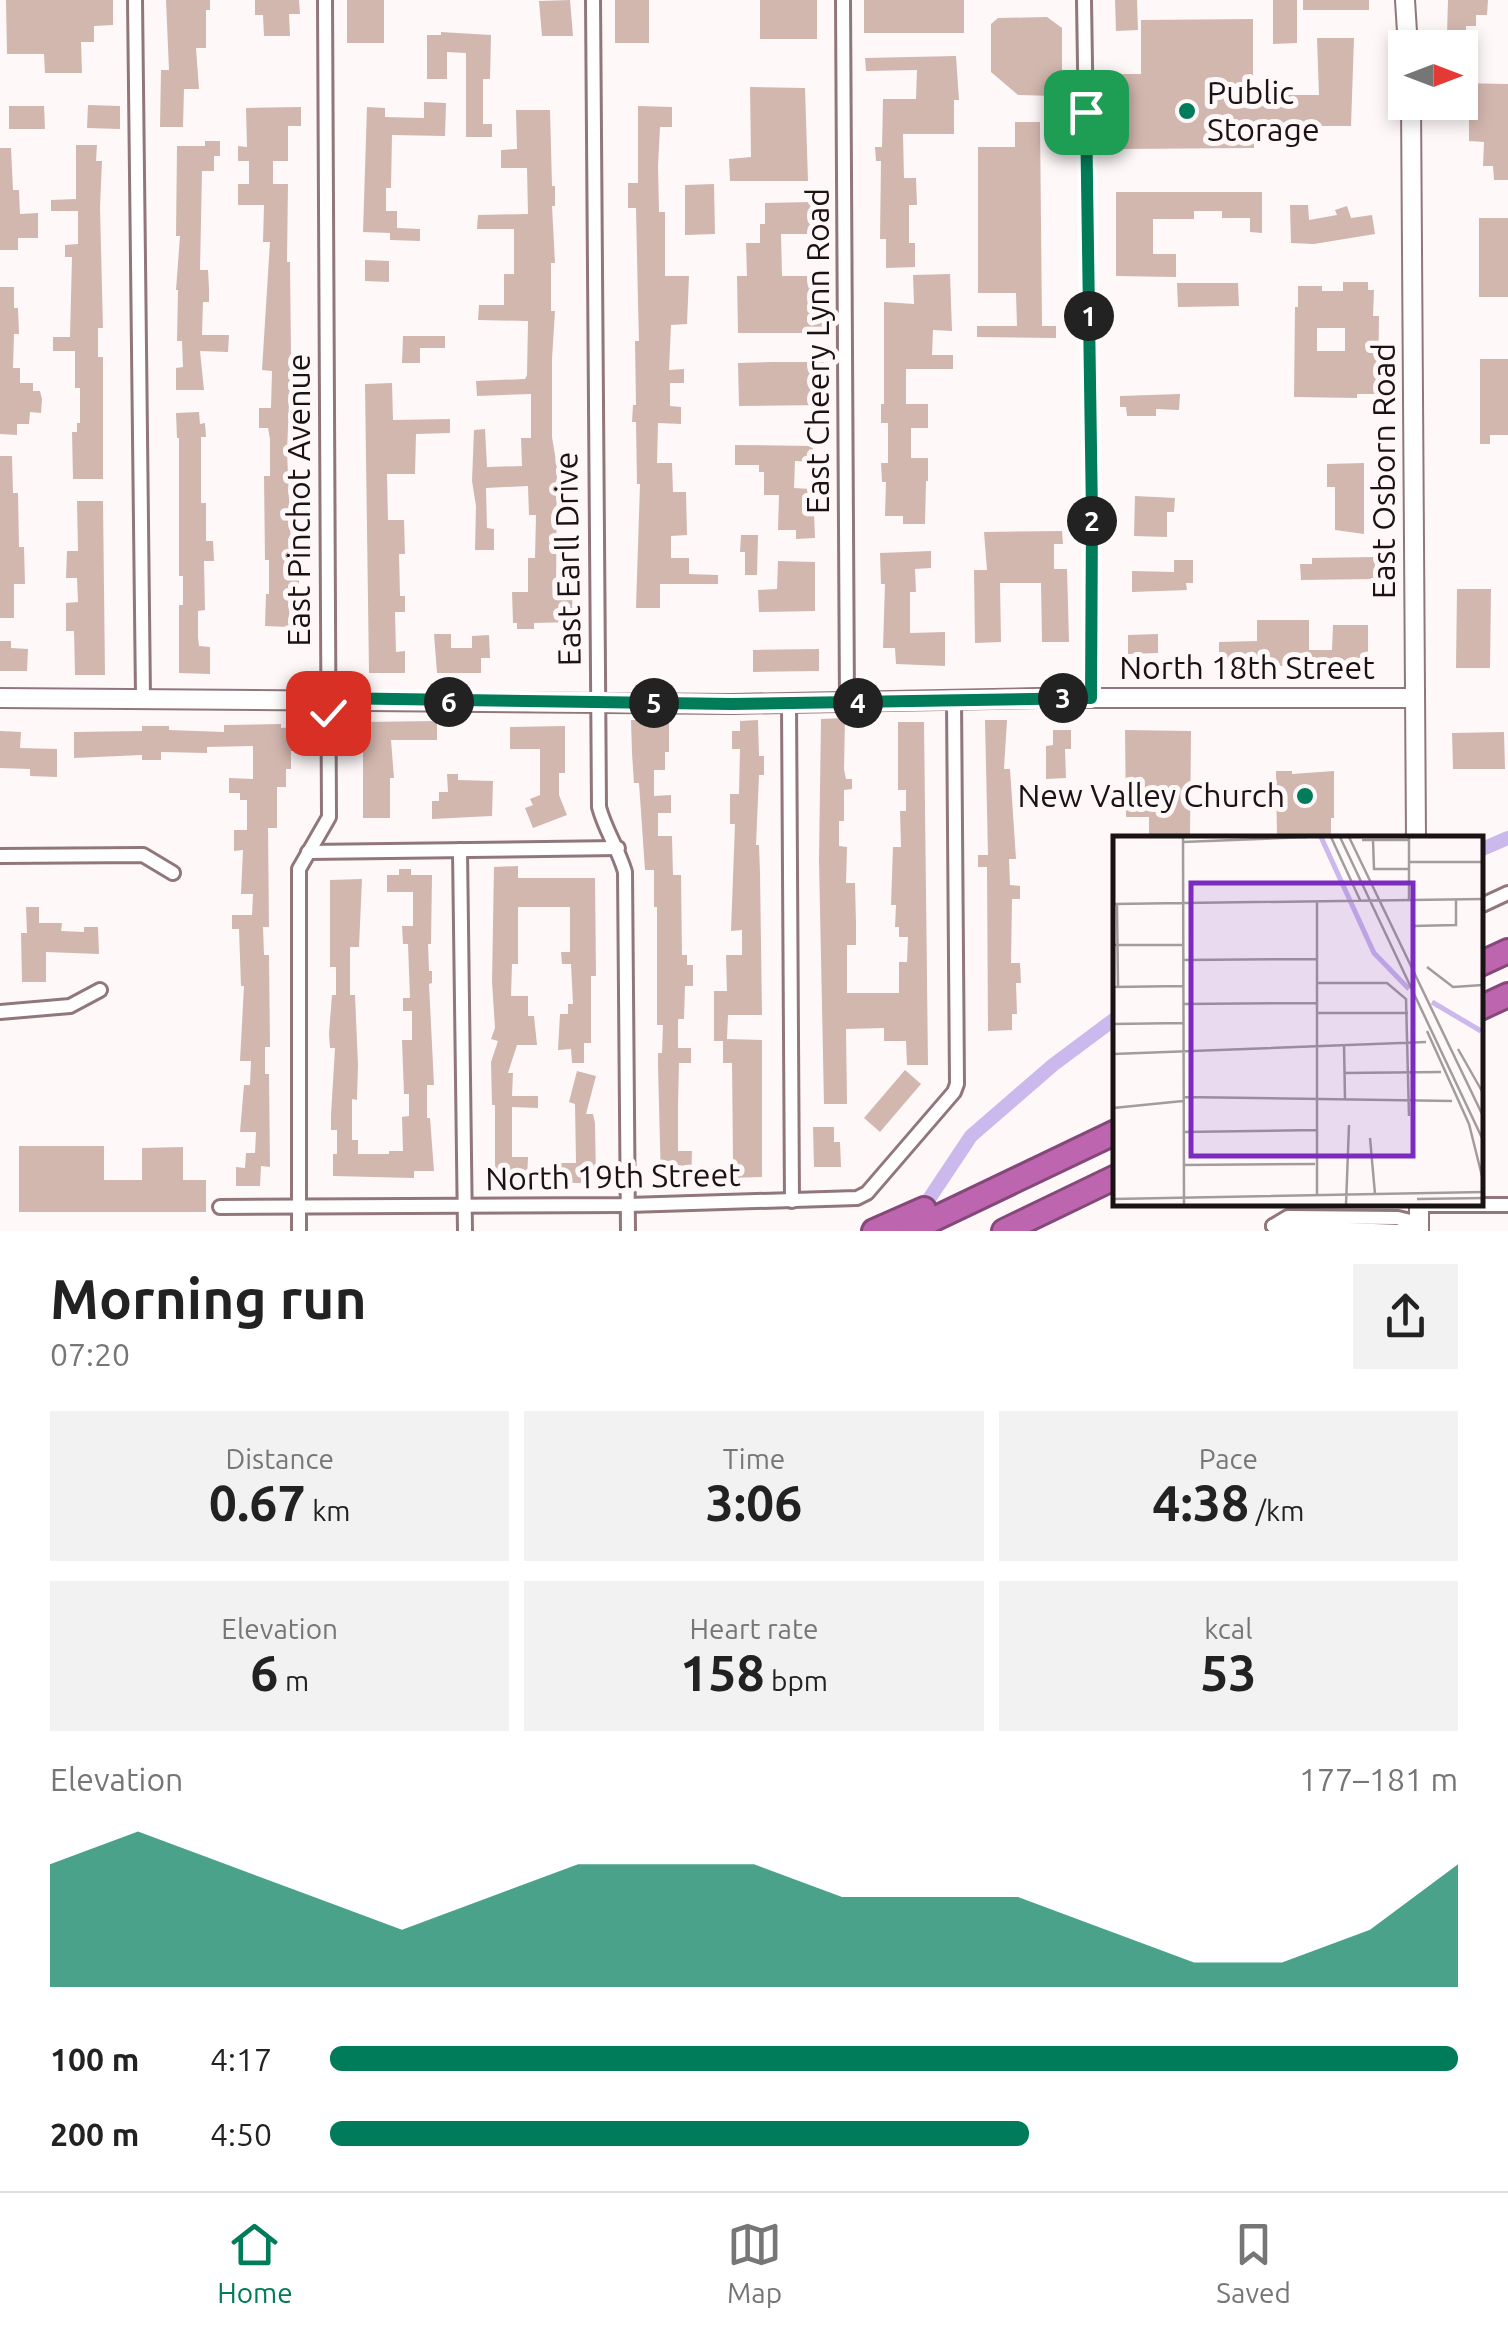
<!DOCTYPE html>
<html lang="en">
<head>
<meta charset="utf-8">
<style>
	body { margin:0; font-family:Ubuntu,sans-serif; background:#f2f2f2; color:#222; height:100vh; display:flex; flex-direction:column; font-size:38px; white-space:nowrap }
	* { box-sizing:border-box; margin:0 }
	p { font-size:32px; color:#767676 }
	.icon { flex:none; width:55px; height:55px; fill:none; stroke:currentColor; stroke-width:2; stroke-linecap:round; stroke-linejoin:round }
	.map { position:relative; height:1231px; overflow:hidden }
	.drawer { display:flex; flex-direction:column; background:#fff; flex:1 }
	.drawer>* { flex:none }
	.needle { width:65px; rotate:90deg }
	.controls { position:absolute; left:1388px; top:30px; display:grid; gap:20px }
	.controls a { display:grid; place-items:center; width:90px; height:90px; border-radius:0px; background:#fff; box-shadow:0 5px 15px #0003; font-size:50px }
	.pin { position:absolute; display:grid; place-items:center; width:85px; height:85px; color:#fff; margin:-42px; border-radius:20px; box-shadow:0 5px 15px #0006 }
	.km { position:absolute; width:50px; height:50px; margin:-25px; border-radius:50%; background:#222; color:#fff; font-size:28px; line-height:50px; text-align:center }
	.round { display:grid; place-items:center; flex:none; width:105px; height:105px; border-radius:0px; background:#f2f2f2 }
	.overview { display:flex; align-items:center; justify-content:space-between; height:170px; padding:0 50px }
	h1 { font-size:55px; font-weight:600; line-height:75px }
	.figures { display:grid; grid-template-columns:repeat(3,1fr); gap:15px; height:170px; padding:10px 50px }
	.figures div { display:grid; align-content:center; border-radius:0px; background:#f2f2f2; text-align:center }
	.figures b { font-size:50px; font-weight:600 }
	.figures small { font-size:28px; font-weight:400 }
	.figures p { font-size:28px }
	.chart { height:280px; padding:20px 50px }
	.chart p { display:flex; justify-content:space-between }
	.chart svg { width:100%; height:180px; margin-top:10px; fill:#007c5a; opacity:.7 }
	ul { padding:0 50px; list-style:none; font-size:32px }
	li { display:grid; grid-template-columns:160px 120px 1fr; align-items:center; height:75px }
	li i { height:25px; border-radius:12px; background:#007c5a }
	.tab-bar { display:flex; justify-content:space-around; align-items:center; height:140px; border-top:2px solid #e0e0e0; background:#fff; font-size:28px; color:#767676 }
	.tab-bar a { display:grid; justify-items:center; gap:5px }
	.tab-bar .on { color:#007c5a }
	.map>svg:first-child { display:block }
</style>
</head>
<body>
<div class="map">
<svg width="1508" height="1231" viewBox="0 0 1508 1231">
	<rect width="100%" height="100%" fill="#fef8f9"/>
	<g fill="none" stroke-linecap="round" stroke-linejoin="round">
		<g stroke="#cbb8ec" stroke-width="14">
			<polyline points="1480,850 1508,838"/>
			<polyline points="919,1214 971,1136 1053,1065 1116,1018"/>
		</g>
	</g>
	<g fill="#d2b7af" fill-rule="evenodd">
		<polygon points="6,0 113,0 113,25 94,26 94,42 81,42 82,73 45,73 44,54 7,54"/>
		<polygon points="166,0 210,0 210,10 206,10 206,48 196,48 199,89 184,89 183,127 160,127 161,70 169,70"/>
		<polygon points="255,0 299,0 300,14 289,14 290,36 264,36 263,15 255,15"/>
		<rect x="347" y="0" width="37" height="43"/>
		<polygon points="570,0 573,36 542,36 539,1"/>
		<rect x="615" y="0" width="34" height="43"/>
		<rect x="760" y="0" width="57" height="39"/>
		<rect x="864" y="0" width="100" height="33"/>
		<polygon points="1115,0 1137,0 1138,30 1116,31"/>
		<polygon points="1273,0 1297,0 1297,43 1273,44"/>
		<rect x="1303" y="0" width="66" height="10"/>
		<polygon points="1448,0 1488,0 1487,15 1476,15 1476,26 1466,26 1466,34 1447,34"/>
		<polygon points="1047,17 1062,28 1062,88 1056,96 1018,95 991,72 991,24 998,18"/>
		<polygon points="1253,19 1253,95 1319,95 1317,38 1354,38 1351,126 1254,126 1254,148 1120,149 1119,74 1141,74 1141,20"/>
		<polygon points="441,32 491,35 490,79 483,79 483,124 492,124 492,137 466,137 466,53 447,52 447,79 427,79 427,35 441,35"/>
		<polygon points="956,56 959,100 954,100 954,134 903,134 904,178 916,178 917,205 909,205 909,243 915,243 915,267 886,268 886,239 880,239 881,161 876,161 875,147 882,147 883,99 916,99 917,70 866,71 865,58"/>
		<polygon points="1460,83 1508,84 1508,180 1494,180 1493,166 1483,166 1484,142 1469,141 1469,117 1452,116 1452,102 1460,102"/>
		<polygon points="750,87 805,88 808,181 730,181 729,159 751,157"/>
		<polygon points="424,102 446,103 445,136 392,135 391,188 386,188 386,211 397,211 397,228 420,229 420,241 390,240 390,233 363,232 367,107 385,108 385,117 424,118"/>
		<polygon points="88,105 120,106 120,129 87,128"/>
		<polygon points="9,106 44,106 45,129 9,129"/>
		<polygon points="638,106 672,107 672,127 660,127 658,166 659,212 665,212 665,276 689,276 687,324 671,325 669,370 684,369 684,383 670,383 670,406 681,407 681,424 658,423 657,463 672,463 673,492 686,492 687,535 671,536 671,558 689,558 689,574 718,575 718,584 660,584 660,608 636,608 640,484 637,484 636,422 632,422 633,405 636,405 635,341 639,341 638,303 636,208 628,208 628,183 638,183"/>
		<polygon points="301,107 301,126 288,126 288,161 273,161 273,184 288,184 287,262 290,262 291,355 287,451 292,569 299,568 299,584 290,584 289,627 265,626 266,594 269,594 269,560 265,560 264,476 270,476 270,439 268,428 259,428 259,408 271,408 272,371 262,370 270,242 263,242 264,205 238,205 238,184 249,184 249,161 238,161 238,146 247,147 246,108"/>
		<polygon points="516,110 550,110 552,186 555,186 555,206 552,206 555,263 551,263 551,311 555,311 552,359 552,437 557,467 556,592 572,593 573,622 534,623 534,629 517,629 517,623 513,623 512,592 528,592 528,558 535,558 536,515 529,515 528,486 486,488 487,528 494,529 494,550 475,550 476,506 472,481 474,430 485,429 487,467 522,466 521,438 531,438 531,394 477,396 476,381 525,379 527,375 528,321 478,320 479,305 504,305 504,274 514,274 514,229 477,229 478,215 528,214 527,168 501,168 501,150 517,149"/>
		<polygon points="1015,122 1040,122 1042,326 1056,326 1056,338 977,337 977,326 1017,326 1016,293 978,293 978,147 1015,147"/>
		<polygon points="205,141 220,141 220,156 214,156 214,171 202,171 200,270 208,270 209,288 209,302 203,302 202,335 229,335 228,352 200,351 204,390 176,390 176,368 183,367 182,341 177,341 178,290 176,290 180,236 176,236 177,146 205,146"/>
		<polygon points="76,145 97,145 96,161 102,161 100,207 103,328 98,328 98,357 103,357 103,479 73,479 72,432 77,432 77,423 80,423 80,388 75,388 75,351 53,351 53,337 70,337 72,257 65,257 65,245 78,244 78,211 51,211 51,200 76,199"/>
		<polygon points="0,148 11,148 13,190 19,190 20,214 38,213 38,238 18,238 18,250 0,250"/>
		<polygon points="714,184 715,234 685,235 685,185"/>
		<polygon points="1116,192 1262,192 1262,233 1250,232 1250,218 1222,218 1222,211 1194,211 1194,219 1153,219 1153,254 1176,254 1176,277 1116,276"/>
		<polygon points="811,202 811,234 781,234 782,276 823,276 824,333 738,333 737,276 747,276 746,243 760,243 760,224 765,224 765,203"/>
		<polygon points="1290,205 1308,205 1309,220 1337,215 1335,210 1347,206 1351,218 1372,215 1375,234 1314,244 1291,243"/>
		<rect x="1479" y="218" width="29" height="79"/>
		<polygon points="365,260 389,261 389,282 365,281"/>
		<polygon points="950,274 952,331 933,330 932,355 953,355 953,369 906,369 906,404 928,404 928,428 911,428 911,458 928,458 928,481 926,481 925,524 903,524 903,516 885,516 886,482 882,482 881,463 888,463 888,423 881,423 881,404 884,404 884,302 914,304 913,275"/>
		<path d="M1343 282H1368V290H1374L1373 316H1379L1378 394H1357V398L1294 397 1295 307H1298V286H1322V291H1343ZM1317 328H1345V351H1317Z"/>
		<polygon points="1177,283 1238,283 1239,306 1178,307"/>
		<polygon points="0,287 14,287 14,308 18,308 19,334 14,334 13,368 20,368 20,383 33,383 33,391 40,391 42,399 41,413 30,412 29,424 17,424 17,435 0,434"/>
		<polygon points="403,336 445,336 445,348 420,348 420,363 402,363"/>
		<polygon points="1480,359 1508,359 1508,435 1490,435 1490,444 1480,444"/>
		<polygon points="773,362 824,362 824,405 739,406 738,363"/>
		<polygon points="392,383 393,420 450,419 450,433 416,434 415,474 387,474 388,520 404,520 405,554 399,554 400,596 405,596 405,612 395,612 396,652 405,651 405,673 369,673 365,384"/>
		<polygon points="1180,394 1179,410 1156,409 1156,416 1127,416 1126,407 1120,407 1120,396"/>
		<polygon points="199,412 200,424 205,423 206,437 201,437 201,503 206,503 206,541 213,541 214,561 204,561 205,610 198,611 198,637 199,646 210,647 210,674 179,673 179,605 183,605 183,576 179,576 179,438 177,438 176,413"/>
		<polygon points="735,445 813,446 813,462 795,461 794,488 811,489 810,513 814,513 815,538 796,539 796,530 778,530 779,495 764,495 764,472 759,472 759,465 735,465"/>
		<polygon points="0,456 12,456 13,493 18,493 19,547 24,547 25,584 14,584 14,618 0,618"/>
		<polygon points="1364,463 1364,534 1335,530 1335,487 1327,487 1327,464"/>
		<polygon points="1135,496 1175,498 1174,512 1167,512 1167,537 1134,536"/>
		<polygon points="77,501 103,501 105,675 75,675 74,631 66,631 66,603 78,602 77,578 66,578 67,551 78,551"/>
		<polygon points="1062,531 1063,544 1054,544 1054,569 1067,569 1069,642 1042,642 1041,583 1000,583 1001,642 975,643 974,570 987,570 984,532"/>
		<polygon points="741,535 758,535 757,575 745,575 745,552 740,552"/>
		<polygon points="931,551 931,568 915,569 916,592 910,592 910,633 945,632 945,666 896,664 895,648 883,648 885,584 881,584 880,553"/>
		<polygon points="1375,557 1375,579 1301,580 1300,564 1312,564 1312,558"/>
		<polygon points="1174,560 1193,560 1193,583 1186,583 1187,590 1132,592 1132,571 1174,572"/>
		<polygon points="778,561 815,562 815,611 759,612 758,590 777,589"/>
		<polygon points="1457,589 1491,589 1490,668 1456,668"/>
		<polygon points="1257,620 1309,620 1309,650 1332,650 1333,625 1368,625 1368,658 1354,658 1354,668 1219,664 1219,642 1257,641"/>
		<polygon points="434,634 451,634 451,648 472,648 472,636 489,635 490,658 481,658 481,673 437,673"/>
		<polygon points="1158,634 1158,653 1128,654 1128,635"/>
		<polygon points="0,641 11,641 11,648 28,649 27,671 0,671"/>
		<polygon points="819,649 819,671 753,672 753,650"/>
		<polygon points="845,718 844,769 846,779 852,779 852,789 844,790 844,821 839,821 839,846 847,847 846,883 855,883 856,924 856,945 847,945 847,993 899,993 899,962 907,962 908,937 899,937 899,927 895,927 896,905 891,905 893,847 901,847 900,811 906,811 906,790 898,790 898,722 924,722 928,1065 907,1065 906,1041 884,1041 884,1028 846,1029 847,1104 824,1104 819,860 821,719"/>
		<polygon points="669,719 669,752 665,752 665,770 654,770 654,796 671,795 671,813 658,813 658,836 672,836 673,875 681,875 682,955 687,955 687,965 693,965 693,986 685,986 684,1019 678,1019 678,1048 691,1048 691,1063 679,1063 678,1106 678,1151 692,1151 691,1182 661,1182 658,1066 658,1053 662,1053 663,1025 657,1025 657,907 654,907 654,870 645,870 639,783 634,783 632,753 631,720"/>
		<polygon points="758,720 759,756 764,756 764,775 759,775 756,845 759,845 760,873 762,1015 728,1015 727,1039 762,1040 762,1177 730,1178 730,1160 733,1160 732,1063 723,1063 723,1041 714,1041 714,991 727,991 726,955 742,955 742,930 731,931 735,824 730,824 730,794 739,794 740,749 732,749 732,731 740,731 740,721"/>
		<polygon points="985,720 1007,720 1004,769 1010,769 1016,859 1009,859 1010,885 1020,886 1020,899 1012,899 1011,963 1020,963 1021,983 1016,983 1017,1014 1012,1014 1012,1030 988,1031 987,867 978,867 978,855 988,855"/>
		<polygon points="437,721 437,740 391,740 394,778 390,778 390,818 363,818 363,722"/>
		<polygon points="281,724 281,728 296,727 296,751 291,751 291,769 286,769 286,787 277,787 277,828 268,828 269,927 263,927 264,955 269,955 270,1047 265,1047 265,1074 269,1074 270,1167 261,1166 260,1186 236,1186 236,1167 245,1168 246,1153 255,1153 256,1132 240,1132 244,1085 250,1085 251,1061 240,1061 244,986 241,986 239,929 232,929 232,915 252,915 253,894 241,894 243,850 234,851 234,830 247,830 247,800 240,800 240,793 229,793 229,778 253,779 253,746 207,747 207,753 161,752 161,760 142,760 142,755 74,758 74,732 142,731 142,726 169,726 169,730 224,732 224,725"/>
		<polygon points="565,726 565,773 559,773 559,795 567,815 533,828 525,808 533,805 530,799 540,795 540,749 510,749 510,727"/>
		<polygon points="1053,730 1071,730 1071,749 1065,749 1066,778 1046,779 1046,746 1053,745"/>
		<polygon points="1125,730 1191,731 1190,838 1149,838 1149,817 1126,817"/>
		<polygon points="0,731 21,732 20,748 57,749 57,777 30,776 30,769 0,768"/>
		<polygon points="1504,732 1505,769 1453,769 1452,733"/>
		<polygon points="1276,771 1292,771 1292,774 1334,771 1334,818 1331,818 1331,835 1327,835 1327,838 1277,838"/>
		<polygon points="447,774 458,774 458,780 493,781 492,816 432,819 432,801 439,801 439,792 448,792"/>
		<polygon points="518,866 518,878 595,878 596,976 591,976 591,1043 584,1043 584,1063 572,1063 571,1049 558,1050 560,1014 568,1014 568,1004 573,1004 571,964 562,964 561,952 570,952 570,907 518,907 518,964 512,964 511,996 528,996 528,1016 534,1016 537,1045 517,1045 508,1073 513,1073 512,1096 538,1096 538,1108 512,1107 512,1157 528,1157 527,1181 495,1180 495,1105 492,1105 491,1062 498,1041 491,1039 495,1028 492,982 494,867"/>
		<polygon points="399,869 411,869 411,875 432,875 431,944 428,944 429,971 432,971 432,983 429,984 434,1085 427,1085 427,1118 430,1118 434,1171 414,1171 414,1178 333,1176 333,1154 337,1154 337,1130 331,1130 331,1115 335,1048 330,1048 329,1034 332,995 336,995 336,967 330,967 330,880 362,879 359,947 350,947 350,995 355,995 358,1065 357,1100 352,1099 352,1140 358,1140 358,1154 389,1154 389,1151 403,1151 402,1117 409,1116 409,1094 404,1094 402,1040 412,1040 412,1011 403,1011 403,998 410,998 408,944 403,944 402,926 413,926 413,892 387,892 387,875 399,875"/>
		<polygon points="26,907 39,907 39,923 62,923 61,931 84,932 84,927 98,927 99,954 46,952 46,982 22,982 21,933 27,933"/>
		<polygon points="905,1070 921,1084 880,1132 864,1118"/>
		<polygon points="577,1071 596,1076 586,1114 593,1114 595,1123 596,1178 581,1178 581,1183 556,1183 556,1163 576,1163 575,1104 569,1102"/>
		<polygon points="813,1127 834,1127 834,1142 840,1142 841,1167 814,1167"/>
		<polygon points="19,1146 104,1146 104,1180 142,1180 142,1148 183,1147 183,1180 206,1180 206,1212 19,1212"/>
	</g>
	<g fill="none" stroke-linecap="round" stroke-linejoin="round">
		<defs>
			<g id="street">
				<polyline points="135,0 143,697"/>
				<path d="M593 0 599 807C605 830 618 848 625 872L628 1231"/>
				<polyline points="843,0 847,703"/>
				<polyline points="1084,0 1092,516 1091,698"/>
				<polyline points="789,703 792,1201"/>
				<polyline points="460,850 465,1231"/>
				<polyline points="308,852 618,848"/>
				<polyline points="0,856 143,855 173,873"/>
				<polyline points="1480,906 1508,893"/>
				<polyline points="0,1012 70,1006 100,990"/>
				<polyline points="1419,1205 1508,1205"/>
				<polyline points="220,1207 628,1205 857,1198 867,1193 954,1092 957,1084 954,700"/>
				<polyline points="1273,1226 1288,1217 1398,1218 1419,1223"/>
				<polyline points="1273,1226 1398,1231 1417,1224"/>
				<polyline points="299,1231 299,869 329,817 325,0"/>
			</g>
			<g id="secondary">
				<polyline points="1405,0 1408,48"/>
				<polyline points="1411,102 1416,838"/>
				<polyline points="0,698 732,704 1038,698 1415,698"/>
				<polyline points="1419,1204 1419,1231"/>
			</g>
			<g id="highway">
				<polyline points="1480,964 1508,951"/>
				<polyline points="1480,1008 1508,995"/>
				<polyline points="874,1231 924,1209"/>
				<polyline points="909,1231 1116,1132"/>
				<polyline points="1004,1231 1116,1177"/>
			</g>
		</defs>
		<use href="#street" stroke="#91777c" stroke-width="18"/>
		<use href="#secondary" stroke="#91777c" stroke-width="22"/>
		<use href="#highway" stroke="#844879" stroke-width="28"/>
		<use href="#street" stroke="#fff" stroke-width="12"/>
		<use href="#secondary" stroke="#fff" stroke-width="18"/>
		<use href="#highway" stroke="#bd65af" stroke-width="22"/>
	</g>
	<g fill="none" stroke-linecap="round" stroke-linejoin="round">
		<defs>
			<polyline id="route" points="328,713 328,698 732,704 1091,698 1092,516 1086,112"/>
		</defs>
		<use href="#route" stroke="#fff" stroke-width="20"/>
		<use href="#route" stroke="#007c5a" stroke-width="12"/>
	</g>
	<g fill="#007c5a" stroke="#fef8f9" stroke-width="4">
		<circle cx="1187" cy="111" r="10"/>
		<circle cx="1305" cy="796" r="10"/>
	</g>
	<g text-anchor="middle" stroke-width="10" stroke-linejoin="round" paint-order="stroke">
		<g font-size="32" fill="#1b1214" stroke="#fef8f9" text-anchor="start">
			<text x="1207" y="104">Public<tspan x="1207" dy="37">Storage</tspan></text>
			<text x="1285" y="807" text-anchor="end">New Valley Church</text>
		</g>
		<g font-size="32" fill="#1b1214" stroke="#fef8f9">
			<text transform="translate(818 351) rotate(-90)" y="11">East Cheery Lynn Road</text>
			<text transform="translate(1384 471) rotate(-90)" y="11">East Osborn Road</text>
			<text transform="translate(299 500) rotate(-90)" y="11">East Pinchot Avenue</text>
			<text transform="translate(568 559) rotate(-91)" y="11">East Earll Drive</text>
			<text x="1247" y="679">North 18th Street</text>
			<text transform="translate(613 1177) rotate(-1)" y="11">North 19th Street</text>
		</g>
	</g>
	<g transform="translate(1113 836)">
		<rect width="370" height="370" fill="#fef8f9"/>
		<path fill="none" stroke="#cbb8ec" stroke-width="5" d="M208 1 261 117 296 153M319 166 368 195"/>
		<path fill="none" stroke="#a39c9d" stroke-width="2.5" d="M70 1 71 369M218 1 247 64M227 1 370 304M236 1 370 280M249 4H296M260 4 261 33H296M70 6 194 1M296 26H370M296 63V1M204 65V359M0 68 370 63M4 69 5 151M299 90 343 89V63M0 109H69M70 124 204 123M314 131 340 151 370 149M204 147H274L293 163 296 280M0 151 70 150M70 168 205 167M205 177H295M0 188 70 187M314 195 356 288M231 208 232 264M345 213 370 257M0 218 313 206M231 237 328 236M70 261 339 265M0 272 70 265M356 288 370 344M70 296 204 294M257 302 262 358M70 329 202 328M0 363 370 356M304 363 370 362M233 369 236 289"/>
		<path fill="#7b2cbf" fill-opacity="0.15" stroke="#7b2cbf" stroke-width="5" d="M78 47H300V320H78Z"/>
		<rect width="370" height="370" fill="none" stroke="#1b1214" stroke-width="5"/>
	</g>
</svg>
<div class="controls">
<a><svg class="needle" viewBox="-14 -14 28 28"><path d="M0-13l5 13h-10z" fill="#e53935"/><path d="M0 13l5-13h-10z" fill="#767676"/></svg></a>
</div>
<div class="pin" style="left:1086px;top:112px;background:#1e9e55"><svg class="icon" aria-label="arrive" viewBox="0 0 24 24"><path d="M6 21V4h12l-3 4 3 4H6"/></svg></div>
<div class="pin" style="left:328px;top:713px;background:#d93025"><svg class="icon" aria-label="check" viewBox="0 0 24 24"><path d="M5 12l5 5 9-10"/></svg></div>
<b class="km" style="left:1089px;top:316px">1</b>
<b class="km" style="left:1092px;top:521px">2</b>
<b class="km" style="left:1063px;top:698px">3</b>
<b class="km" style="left:858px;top:703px">4</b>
<b class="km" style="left:654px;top:703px">5</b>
<b class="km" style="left:449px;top:702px">6</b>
</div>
<section class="drawer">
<div class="overview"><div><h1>Morning run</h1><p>07:20</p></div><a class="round"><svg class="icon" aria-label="share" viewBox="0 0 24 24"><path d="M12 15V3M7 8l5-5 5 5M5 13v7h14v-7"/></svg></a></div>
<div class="figures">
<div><p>Distance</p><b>0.67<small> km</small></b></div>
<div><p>Time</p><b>3:06</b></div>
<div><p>Pace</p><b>4:38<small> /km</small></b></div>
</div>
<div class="figures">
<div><p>Elevation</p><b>6<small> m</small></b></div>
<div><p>Heart rate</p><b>158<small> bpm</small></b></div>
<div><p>kcal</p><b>53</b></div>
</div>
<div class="chart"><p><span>Elevation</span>177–181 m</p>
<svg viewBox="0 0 160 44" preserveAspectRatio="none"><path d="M0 44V14L10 6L20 14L30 22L40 30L50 22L60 14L70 14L80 14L90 22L100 22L110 22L120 30L130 38L140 38L150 30L160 14V44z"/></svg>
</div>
<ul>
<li><b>100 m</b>4:17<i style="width:100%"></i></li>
<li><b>200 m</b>4:50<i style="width:62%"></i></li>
</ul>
</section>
<nav class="tab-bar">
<a class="on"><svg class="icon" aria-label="home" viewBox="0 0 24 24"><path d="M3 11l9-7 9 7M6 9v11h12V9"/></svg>Home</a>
<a><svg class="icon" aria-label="map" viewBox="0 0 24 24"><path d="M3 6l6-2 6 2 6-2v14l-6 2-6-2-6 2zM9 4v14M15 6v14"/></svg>Map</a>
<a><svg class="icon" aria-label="saved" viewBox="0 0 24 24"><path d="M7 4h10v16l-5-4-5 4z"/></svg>Saved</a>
</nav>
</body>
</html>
